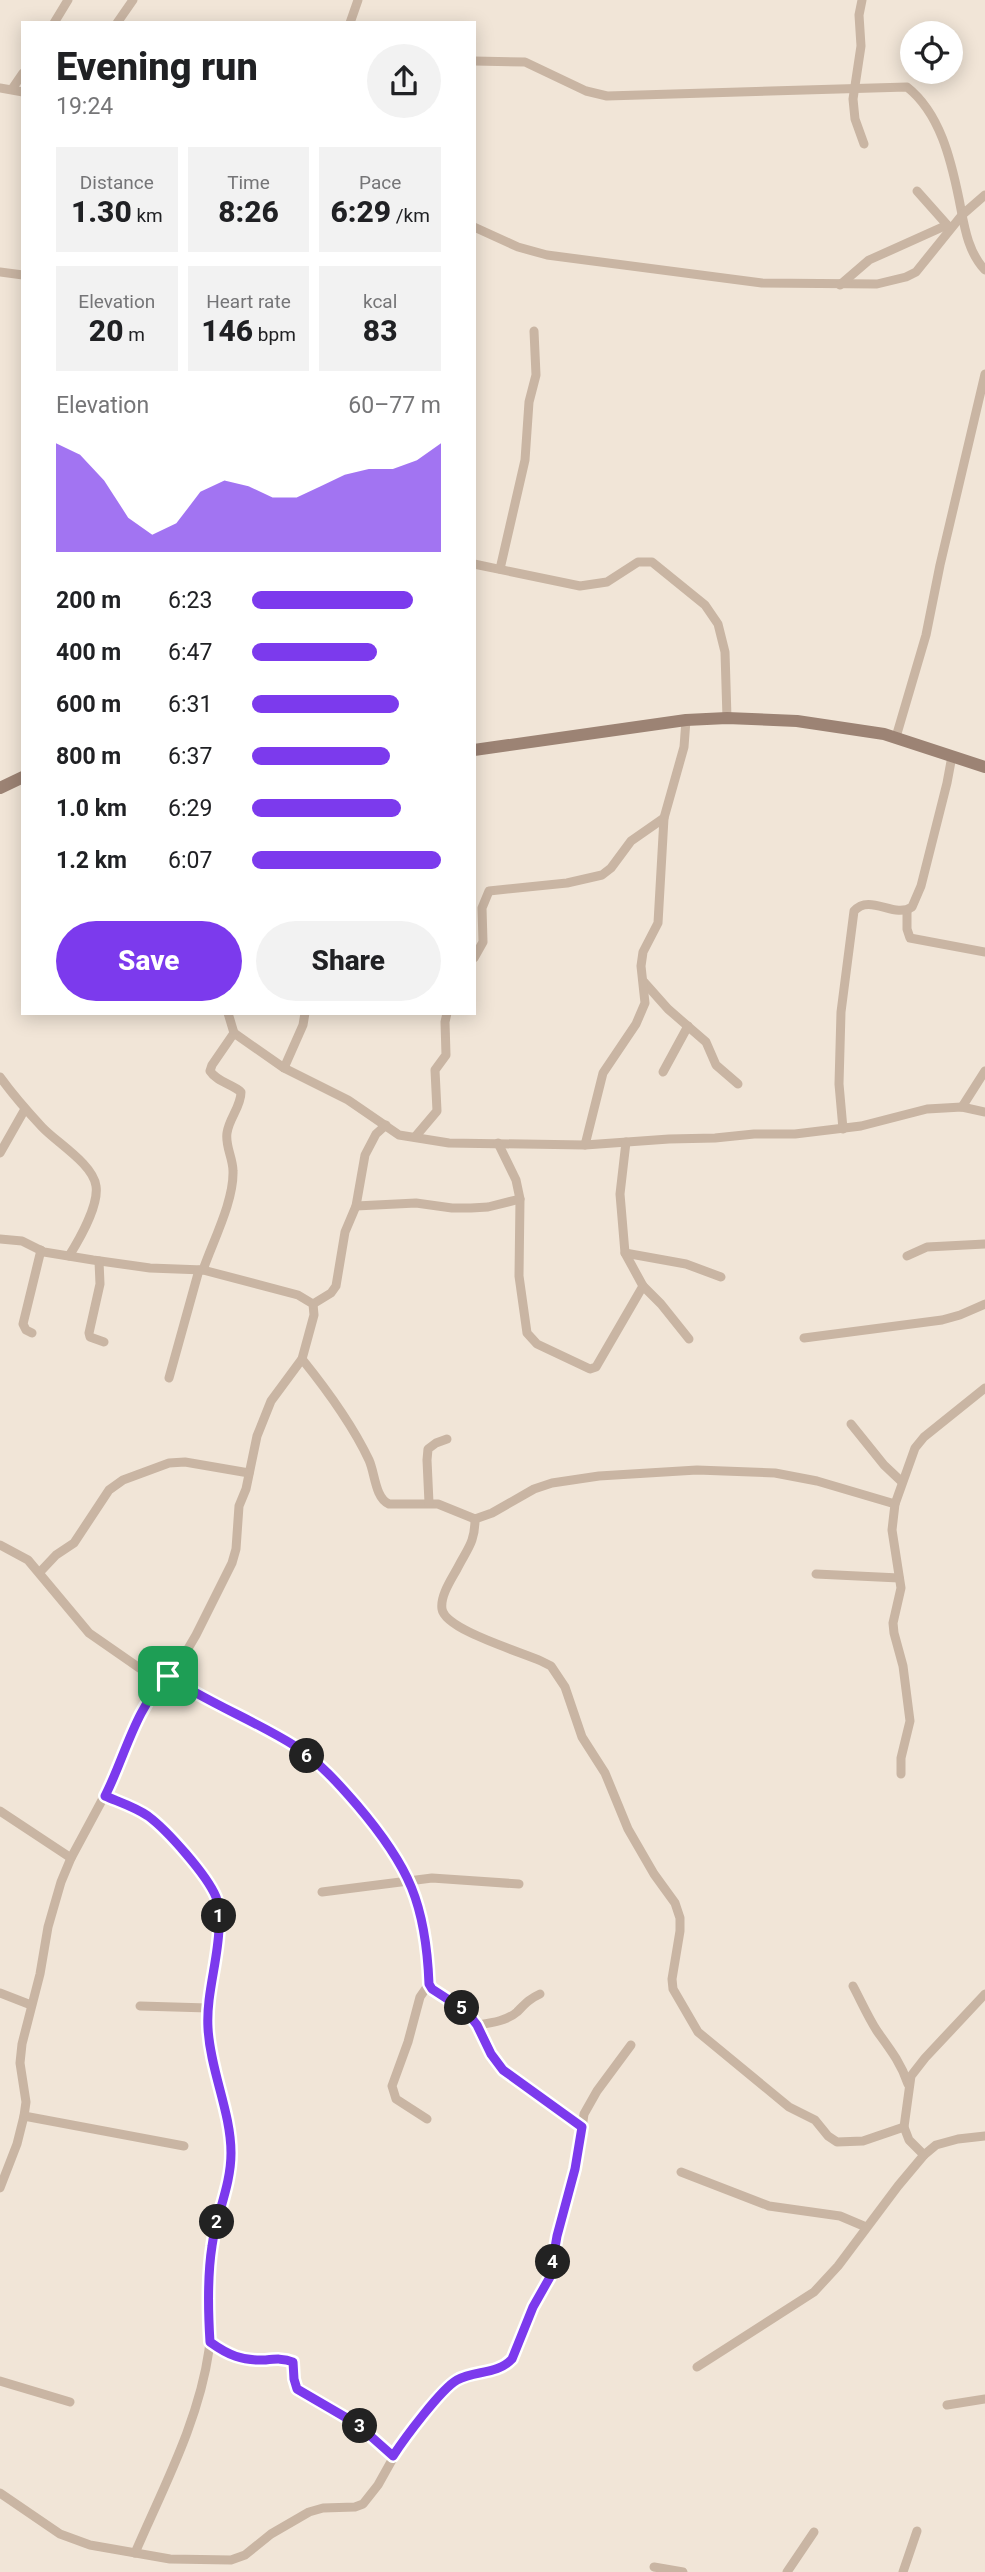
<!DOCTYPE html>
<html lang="en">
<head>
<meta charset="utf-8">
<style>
	body { margin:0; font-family:Roboto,sans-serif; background:#f2f2f2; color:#202124; height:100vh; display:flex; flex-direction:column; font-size:26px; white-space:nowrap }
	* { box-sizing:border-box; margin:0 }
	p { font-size:23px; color:#757577 }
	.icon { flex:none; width:38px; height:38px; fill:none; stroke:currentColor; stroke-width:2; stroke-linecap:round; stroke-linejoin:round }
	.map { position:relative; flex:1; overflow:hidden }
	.drawer { position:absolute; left:21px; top:21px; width:455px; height:994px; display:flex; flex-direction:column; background:#fff; border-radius:0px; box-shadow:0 4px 18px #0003 }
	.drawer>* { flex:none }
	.controls { position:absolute; left:900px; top:21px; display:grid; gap:14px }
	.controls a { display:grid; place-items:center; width:63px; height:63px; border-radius:50%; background:#fff; box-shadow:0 4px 18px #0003; font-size:35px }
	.pin { position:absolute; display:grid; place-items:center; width:60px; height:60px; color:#fff; margin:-30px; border-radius:14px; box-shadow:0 4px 10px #0006 }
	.km { position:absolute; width:35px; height:35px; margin:-18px; border-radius:50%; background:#222; color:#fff; font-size:19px; line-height:35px; text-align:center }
	.round { display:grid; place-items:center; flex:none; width:74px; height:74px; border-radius:37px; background:#f2f2f2 }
	.headline { display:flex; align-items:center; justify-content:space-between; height:119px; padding:0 35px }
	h1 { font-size:38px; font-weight:800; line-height:52px }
	.figures { display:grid; grid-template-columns:repeat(3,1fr); gap:10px; height:119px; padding:7px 35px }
	.figures div { display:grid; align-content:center; border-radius:0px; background:#f2f2f2; text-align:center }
	.figures b { font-size:30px; font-weight:800 }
	.figures small { font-size:19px; font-weight:400 }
	.figures p { font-size:19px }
	.chart { height:196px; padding:14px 35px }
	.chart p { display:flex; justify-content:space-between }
	.chart svg { width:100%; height:126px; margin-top:7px; fill:#7c3aed; opacity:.7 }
	.primary-button { display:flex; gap:14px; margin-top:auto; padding:14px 35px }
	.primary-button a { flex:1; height:80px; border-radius:42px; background:#7c3aed; color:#fff; font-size:28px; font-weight:800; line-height:80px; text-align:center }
	.primary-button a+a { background:#f2f2f2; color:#202124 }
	ul { padding:0 35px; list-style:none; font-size:23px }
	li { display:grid; grid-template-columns:112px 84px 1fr; align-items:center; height:52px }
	li i { height:18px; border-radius:9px; background:#7c3aed }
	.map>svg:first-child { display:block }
</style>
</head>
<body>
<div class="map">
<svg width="985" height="2572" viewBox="0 0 985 2572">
	<rect width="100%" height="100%" fill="#f1e5d7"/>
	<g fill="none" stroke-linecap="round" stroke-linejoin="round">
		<g stroke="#c9b5a3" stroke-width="9">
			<polyline points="862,0 859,15 861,46 853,99 855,119 864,144"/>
			<polyline points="54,23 68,0"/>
			<polyline points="117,23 133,0"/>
			<polyline points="350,23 358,0"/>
			<path d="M474 61 525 62 586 91 607 96 907 87C940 113 951 160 959 199 964 224 967 251 985 270"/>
			<polyline points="0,88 23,92"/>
			<polyline points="12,89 23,73"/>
			<polyline points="917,191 949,227"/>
			<polyline points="474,227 518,247 547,255 762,283 877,284 906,277 916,272 962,215 985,195"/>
			<polyline points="0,272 23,275"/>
			<polyline points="840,285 869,260 947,225"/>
			<polyline points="474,564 580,586 607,582 638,562 652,562 705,605 718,624 725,652 727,718"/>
			<polyline points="500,569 525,460 529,402 536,375 534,331"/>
			<polyline points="896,737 926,635 940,565 985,374"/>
			<polyline points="907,911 907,929 910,938 985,952"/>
			<polyline points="474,958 483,942 482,908 489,891 567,883 602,875 611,868 631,841 664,818"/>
			<polyline points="644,982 668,1009 706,1042 716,1065 738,1084"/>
			<polyline points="234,1033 284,1068 348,1100 399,1135 449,1143 585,1145 669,1139 715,1138 754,1134 795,1134 861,1126 927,1109 962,1107 985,1112"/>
			<polyline points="284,1068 303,1025 305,1013"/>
			<polyline points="663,1072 688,1026"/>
			<path d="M0 1077C13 1095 27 1111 42 1127 57 1143 93 1164 96 1186 99 1205 79 1240 69 1256"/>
			<polyline points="962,1107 985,1071"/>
			<path d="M843 1129 839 1084 841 1012 854 911C870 893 894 919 912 907L921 886 947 783 952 756"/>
			<polyline points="415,1137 437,1111 435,1070 446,1055 445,1022 447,1013"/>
			<polyline points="498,1143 516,1180 520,1199 519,1276 527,1333 537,1344 590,1369 596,1367 643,1286 625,1253 620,1194 626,1142"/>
			<polyline points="585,1145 603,1073 636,1024 645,1003 641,966 643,952 658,923 664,818 684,747 686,720"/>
			<polyline points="0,1153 25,1109"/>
			<polyline points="356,1206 416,1203 452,1208 471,1208 488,1207 520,1199"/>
			<polyline points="0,1239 22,1241 44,1252 93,1260 150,1268 203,1270 298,1295 313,1304 314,1315 302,1359 271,1401 257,1436 246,1489 239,1506 236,1549 232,1563 196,1635 179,1664 156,1689 132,1733 107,1791 71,1858 61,1882 48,1927 40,1974 22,2044 20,2063 26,2102 24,2116 17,2144 0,2188"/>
			<polyline points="625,1253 686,1264 721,1277"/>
			<polyline points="907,1256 927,1247 985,1244"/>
			<polyline points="99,1261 100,1284 89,1333 90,1337 104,1342"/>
			<path d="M203 1270C213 1241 234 1201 233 1171 233 1158 225 1146 227 1133 229 1118 241 1107 241 1092 232 1084 217 1082 210 1071L212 1065 234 1033 228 1013"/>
			<polyline points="643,1286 661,1304 689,1339"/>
			<polyline points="313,1304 331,1293 336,1286 345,1232 356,1206 365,1155 376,1134 386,1125"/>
			<polyline points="32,1333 26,1330 23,1324 41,1250"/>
			<polyline points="804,1338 942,1320 960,1315 985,1304"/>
			<path d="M302 1359C327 1390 352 1424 369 1460 375 1473 375 1498 389 1504H438L475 1519 492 1513 534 1489 552 1483 599 1476 697 1470 775 1473 817 1481 895 1504"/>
			<polyline points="169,1378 199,1270"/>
			<polyline points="851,1424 884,1465 902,1482"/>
			<polyline points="429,1503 427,1460 428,1449 436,1443 447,1439"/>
			<path d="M475 1519C475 1543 467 1549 457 1569 451 1580 440 1596 442 1609 445 1630 522 1652 541 1661L551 1666 565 1687 582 1737 605 1773 628 1829 654 1874 675 1903 680 1918V1931L672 1979 673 1989 698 2032 789 2107 815 2120 828 2136 837 2142 863 2141 904 2127"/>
			<polyline points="0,1545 28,1560 89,1633 161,1683"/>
			<polyline points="40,1572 56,1555 74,1543 109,1490 123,1480 169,1463 185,1462 249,1473"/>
			<polyline points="816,1574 899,1578"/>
			<path d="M168 1676C208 1703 254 1720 295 1746 319 1762 338 1783 357 1805 408 1866 426 1904 429 1984L432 1989 466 2011 477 2025 491 2054 503 2070 582 2127"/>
			<polyline points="901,1774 901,1758 910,1721 903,1666 894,1633 893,1623 901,1588 892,1530 895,1504 915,1448 924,1437 985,1388"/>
			<path d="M105 1796C119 1802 135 1807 148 1816 169 1830 218 1887 219 1912 222 1951 206 1989 208 2027 210 2070 230 2110 231 2152 231 2184 217 2213 212 2245 206 2280 214 2316 209 2350 199 2421 163 2488 135 2553"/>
			<polyline points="0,1811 71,1858"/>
			<polyline points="322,1892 432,1878 519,1884"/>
			<path d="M853 1986C861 2001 868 2017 877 2031 890 2049 901 2063 908 2084"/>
			<polyline points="0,1993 31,2005"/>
			<polyline points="140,2006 208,2008"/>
			<path d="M477 2025C490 2023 507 2021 517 2012 525 2004 529 1999 540 1994"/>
			<polyline points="24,2116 184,2146"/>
			<polyline points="427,2119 396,2099 392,2086 408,2042 420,1997 429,1984"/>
			<polyline points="924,2155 909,2140 904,2127 911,2076 925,2058 985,1994"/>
			<polyline points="681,2172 769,2206 840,2216 866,2227"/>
			<polyline points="210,2342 240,2359 283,2359 293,2362 294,2379 297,2389 309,2398 357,2424 393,2456"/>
			<polyline points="697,2367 814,2292 838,2266 898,2186 924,2155 936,2145 958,2139 985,2136"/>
			<polyline points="0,2381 70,2402"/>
			<polyline points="947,2405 985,2399"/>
			<polyline points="0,2493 60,2534 90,2545 170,2559 231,2560 245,2555 271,2534 309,2512 323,2508 355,2507 363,2504 378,2485 406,2435 453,2382 495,2370 506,2365 512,2359 533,2307 550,2277 557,2236 578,2155 584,2114 597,2091 631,2045"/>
			<polyline points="654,2567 683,2572"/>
			<polyline points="787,2572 814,2532"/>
			<polyline points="903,2572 917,2531"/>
		</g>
		<g stroke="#9c8374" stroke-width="12">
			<polyline points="474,750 686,720 727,718 797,721 884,734 985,767"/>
			<polyline points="0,788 23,777"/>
		</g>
	</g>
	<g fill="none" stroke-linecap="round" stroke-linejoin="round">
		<defs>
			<path id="route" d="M168 1676C208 1703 254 1720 295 1746 319 1762 338 1783 357 1805 409 1866 426 1904 429 1984L432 1989 466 2011 477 2025 491 2054 503 2070 582 2127 575 2169 557 2236 550 2277 533 2307 512 2359C497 2375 475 2370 457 2380 441 2389 404 2439 393 2456L357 2424 297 2389 294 2379 293 2362C284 2358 275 2359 265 2360 242 2361 228 2355 210 2342 208 2310 207 2278 212 2246 216 2215 231 2186 231 2153 231 2112 210 2070 208 2028 206 1995 218 1961 219 1928 220 1918 220 1907 216 1897 207 1875 167 1830 148 1816 135 1807 119 1802 105 1796 125 1757 135 1708 168 1676Z"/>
		</defs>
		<use href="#route" stroke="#fff" stroke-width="14"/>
		<use href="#route" stroke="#7c3aed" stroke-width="9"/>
	</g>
</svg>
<div class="controls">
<a><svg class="icon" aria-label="locate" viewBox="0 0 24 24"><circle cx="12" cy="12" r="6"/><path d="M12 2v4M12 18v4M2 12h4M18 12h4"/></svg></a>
</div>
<div class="pin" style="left:168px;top:1676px;background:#1e9e55"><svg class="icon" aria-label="arrive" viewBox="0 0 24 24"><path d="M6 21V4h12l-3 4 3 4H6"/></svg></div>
<b class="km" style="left:219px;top:1916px">1</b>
<b class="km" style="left:217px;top:2222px">2</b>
<b class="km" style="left:360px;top:2426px">3</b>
<b class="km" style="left:553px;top:2262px">4</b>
<b class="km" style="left:462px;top:2008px">5</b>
<b class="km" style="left:307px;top:1756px">6</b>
<section class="drawer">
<div class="headline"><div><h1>Evening run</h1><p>19:24</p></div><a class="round"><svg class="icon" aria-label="share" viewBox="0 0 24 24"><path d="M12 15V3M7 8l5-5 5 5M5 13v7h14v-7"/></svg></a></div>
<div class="figures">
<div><p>Distance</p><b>1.30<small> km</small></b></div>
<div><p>Time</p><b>8:26</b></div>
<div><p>Pace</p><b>6:29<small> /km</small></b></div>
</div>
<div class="figures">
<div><p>Elevation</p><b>20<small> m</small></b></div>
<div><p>Heart rate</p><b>146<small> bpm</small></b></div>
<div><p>kcal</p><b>83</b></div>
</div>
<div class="chart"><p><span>Elevation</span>60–77 m</p>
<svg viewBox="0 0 160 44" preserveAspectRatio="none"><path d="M0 44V6L10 10L20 19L30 32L40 38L50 34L60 23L70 19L80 21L90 25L100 25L110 21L120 17L130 15L140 15L150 12L160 6V44z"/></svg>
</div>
<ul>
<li><b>200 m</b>6:23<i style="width:85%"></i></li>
<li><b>400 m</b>6:47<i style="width:66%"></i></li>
<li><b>600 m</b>6:31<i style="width:78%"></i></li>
<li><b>800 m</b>6:37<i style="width:73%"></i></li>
<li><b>1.0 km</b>6:29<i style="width:79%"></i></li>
<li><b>1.2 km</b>6:07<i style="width:100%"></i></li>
</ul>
<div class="primary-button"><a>Save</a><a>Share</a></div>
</section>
</div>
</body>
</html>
